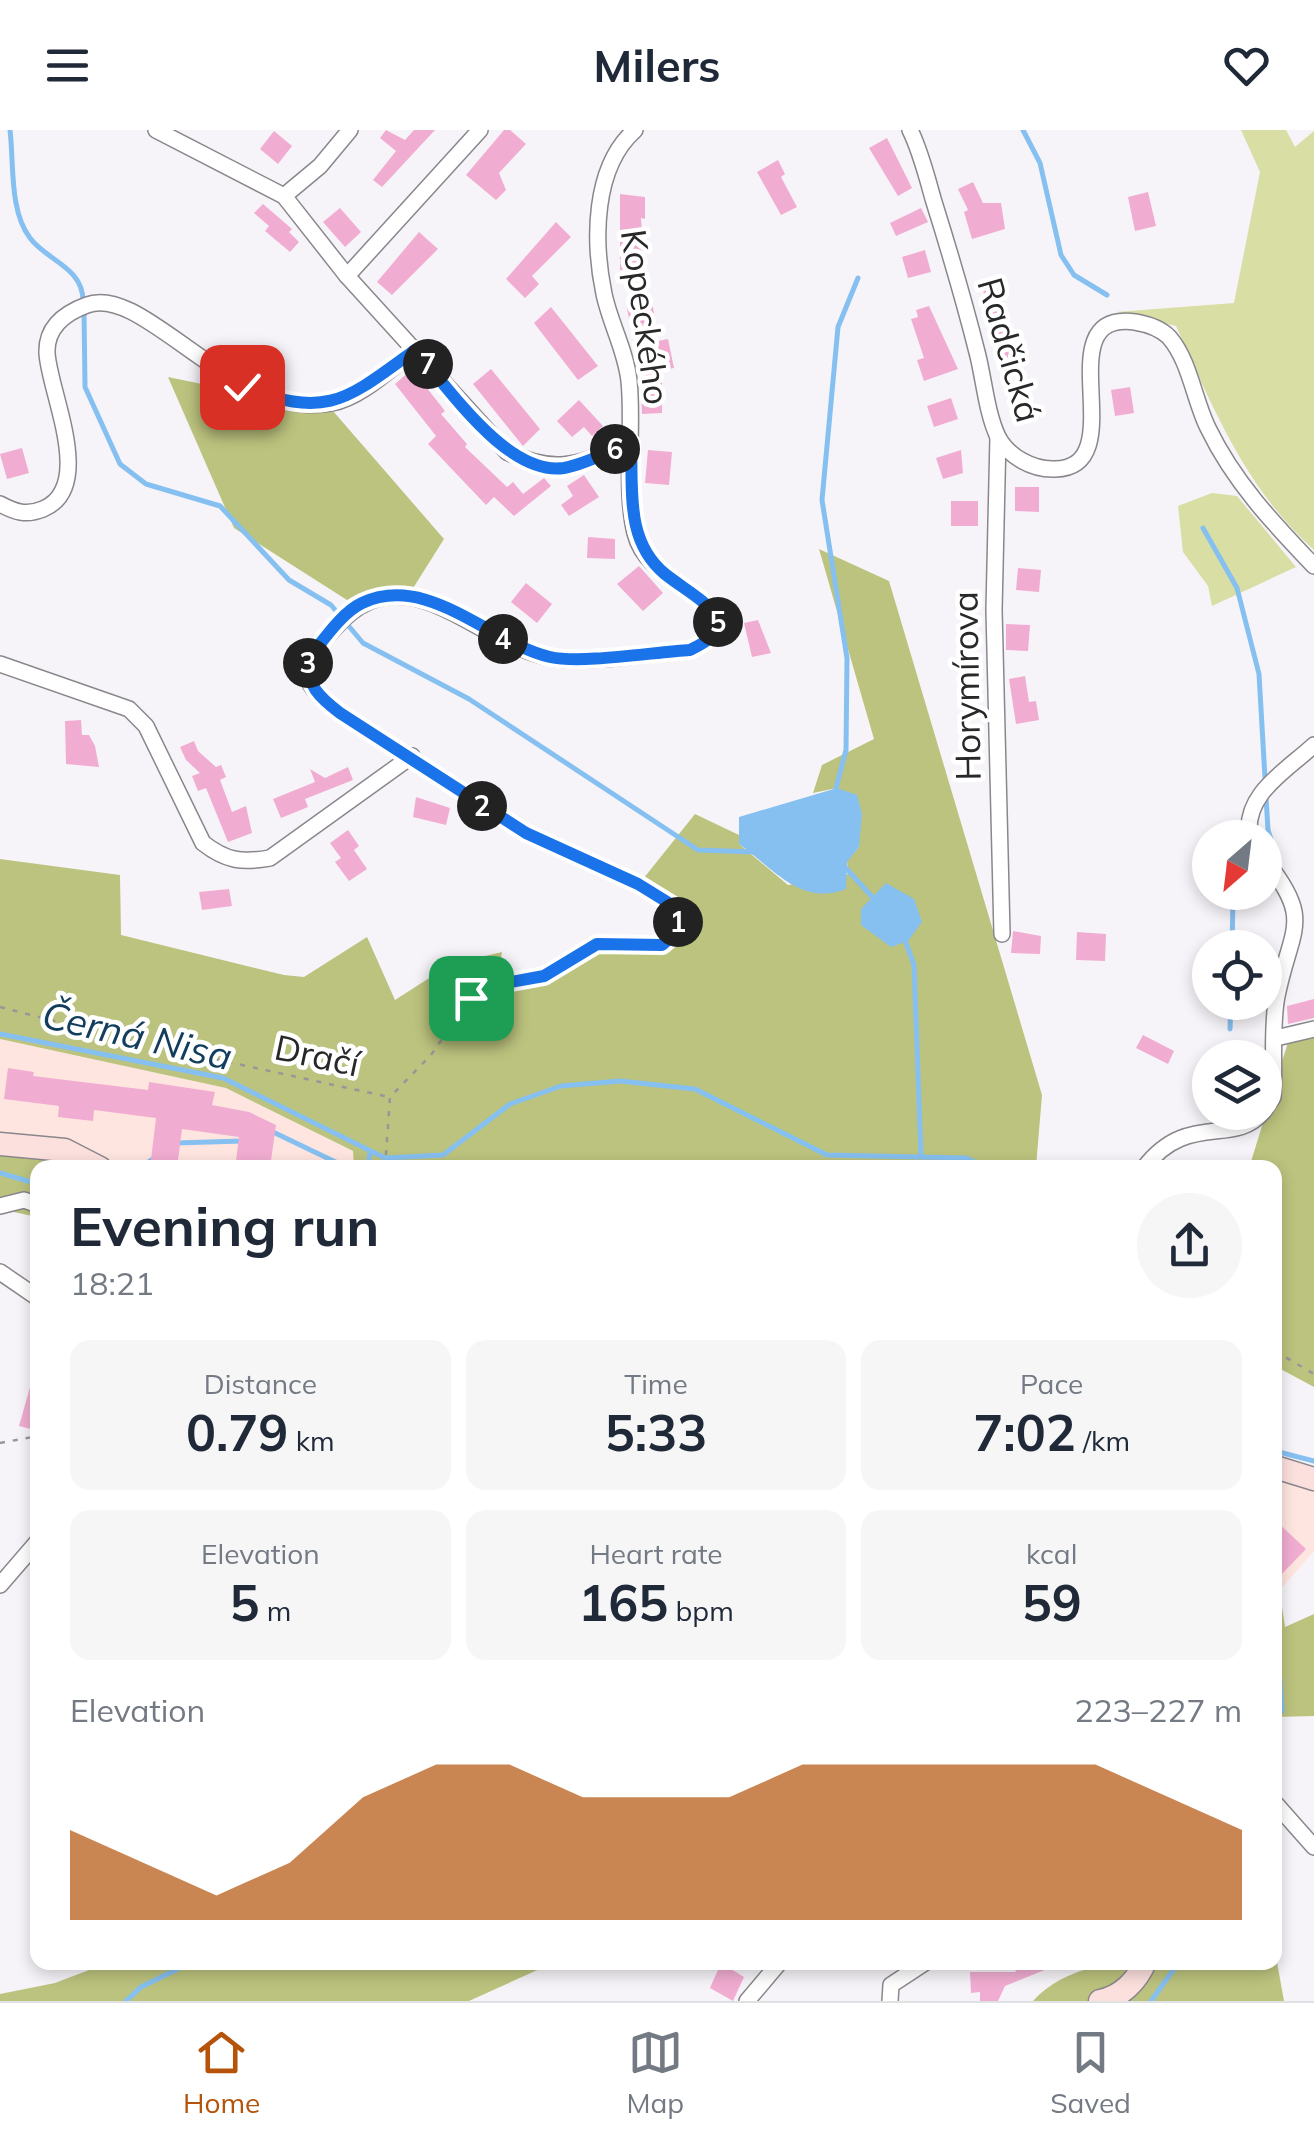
<!DOCTYPE html>
<html lang="en">
<head>
<meta charset="utf-8">
<style>
	body { margin:0; font-family:Mulish,sans-serif; background:#f6f6f7; color:#1f2937; height:100vh; display:flex; flex-direction:column; font-size:38px; white-space:nowrap }
	* { box-sizing:border-box; margin:0 }
	p { font-size:32px; color:#747a83 }
	.icon { flex:none; width:55px; height:55px; fill:none; stroke:currentColor; stroke-width:2; stroke-linecap:round; stroke-linejoin:round }
	.map { position:relative; flex:1; overflow:hidden }
	.side { position:absolute; left:30px; top:1030px; width:1252px; height:810px; display:flex; flex-direction:column; background:#fff; border-radius:20px; box-shadow:0 5px 15px #0003 }
	.side>* { flex:none }
	.needle { width:65px; rotate:208deg }
	.buttons { position:absolute; left:1192px; top:690px; display:grid; gap:20px }
	.buttons a { display:grid; place-items:center; width:90px; height:90px; border-radius:50%; background:#fff; box-shadow:0 5px 15px #0003; font-size:50px }
	.pin { position:absolute; display:grid; place-items:center; width:85px; height:85px; color:#fff; margin:-42px; border-radius:20px; box-shadow:0 5px 15px #0006 }
	.km { position:absolute; width:50px; height:50px; margin:-25px; border-radius:50%; background:#222; color:#fff; font-size:28px; line-height:50px; text-align:center }
	.round { display:grid; place-items:center; flex:none; width:105px; height:105px; border-radius:52px; background:#f6f6f7 }
	.overview { display:flex; align-items:center; justify-content:space-between; height:170px; padding:0 40px }
	h1 { font-size:55px; font-weight:700; line-height:75px }
	.figures { display:grid; grid-template-columns:repeat(3,1fr); gap:15px; height:170px; padding:10px 40px }
	.figures div { display:grid; align-content:center; border-radius:20px; background:#f6f6f7; text-align:center }
	.figures b { font-size:50px; font-weight:700 }
	.figures small { font-size:28px; font-weight:400 }
	.figures p { font-size:28px }
	.chart { height:280px; padding:20px 40px }
	.chart p { display:flex; justify-content:space-between }
	.chart svg { width:100%; height:180px; margin-top:10px; fill:#b45309; opacity:.7 }
	header { display:flex; justify-content:space-between; align-items:center; height:130px; padding:0 40px; background:#fff; font-size:45px; font-weight:700 }
	.tabs { display:flex; justify-content:space-around; align-items:center; height:140px; border-top:2px solid #e0e1e3; background:#fff; font-size:28px; color:#747a83 }
	.tabs a { display:grid; justify-items:center; gap:5px }
	.tabs .on { color:#b45309 }
	.map>svg:first-child { display:block }
</style>
</head>
<body>
<header><svg class="icon" aria-label="menu" viewBox="0 0 24 24"><path d="M4 6h16M4 12h16M4 18h16"/></svg>Milers<svg class="icon" aria-label="heart" viewBox="0 0 24 24"><path d="M12 20l-8-8c-3-5 5-10 8-4 3-6 11-1 8 4z"/></svg></header>
<div class="map">
<svg width="1314" height="1871" viewBox="0 0 1314 1871">
	<rect width="100%" height="100%" fill="#f7f4f9"/>
	<g fill="#ffe5df">
		<polygon points="0,909 226,958 354,1022 354,1037 106,1037 0,1006"/>
		<polygon points="1275,1348 1314,1354 1314,1421 1275,1466"/>
	</g>
	<g fill="#d8dea4">
		<path d="M1241 0H1286L1295 17 1314 1V420C1246 359 1213 278 1176 196L1116 182 1234 173 1260 42Z"/>
		<polygon points="1212,363 1237,366 1296,437 1212,476 1208,456 1183,422 1178,376"/>
	</g>
	<g fill="#bcc37e">
		<polygon points="168,247 333,281 444,409 410,463 379,460 347,470 234,398"/>
		<polygon points="819,419 889,451 1042,965 1036,1037 354,1037 353,1021 226,958 0,909 0,729 120,745 121,805 284,845 304,847 367,807 395,870 451,834 502,822 498,849 541,843 594,809 662,810 673,802 669,776 632,754 643,749 695,684 739,705 739,714 788,755 848,744 847,731 859,717 837,658 813,663 822,635 874,609"/>
		<polygon points="1314,901 1314,1257 1275,1236 1275,1038 1249,1038 1289,909"/>
		<polygon points="0,1006 106,1037 38,1038 37,1087 0,1079"/>
		<polygon points="1280,1463 1285,1497 1314,1484 1314,1586 1275,1587 1275,1466"/>
		<path d="M1275 1821 1284 1871H1033C1086 1812 1201 1833 1275 1832Z"/>
		<polygon points="110,1832 552,1832 553,1833 469,1871 0,1871 0,1864 55,1853"/>
	</g>
	<g fill="#86c0f0">
		<path d="M837 658 857 665 862 684 859 717 847 732 846 759C801 777 773 738 739 714V687Z"/>
		<polygon points="886,753 914,769 922,792 908,811 891,817 861,795 861,779"/>
	</g>
	<g fill="none" stroke-linecap="round" stroke-linejoin="round">
		<g stroke="#86c0f0" stroke-width="5">
			<path d="M10 0C14 32 9 81 30 108 47 131 83 137 83 171"/>
			<polyline points="1023,0 1040,33 1061,125 1074,145 1107,165"/>
			<polyline points="84,182 85,257 120,334 146,354 220,376 289,450 331,475 363,513 469,569 698,720 754,722"/>
			<polyline points="1203,398 1237,458 1259,544 1265,648"/>
			<polyline points="835,662 846,620 847,528 822,370 838,197 858,148"/>
			<polyline points="1266,667 1268,700 1277,728"/>
			<polyline points="843,735 876,771"/>
			<polyline points="1265,754 1270,752"/>
			<polyline points="904,807 914,835 921,1025"/>
			<polyline points="1232,818 1233,768 1245,762"/>
			<polyline points="1230,899 1231,872"/>
			<polyline points="0,904 223,948 385,1028 443,1025 510,974 561,956 620,951 695,959 827,1025 966,1028 988,1038"/>
			<polyline points="273,1002 348,1038"/>
			<polyline points="175,1013 243,1011"/>
			<polyline points="140,1038 154,1028"/>
			<polyline points="368,1038 370,1022"/>
			<polyline points="0,1043 38,1054"/>
			<polyline points="1275,1321 1314,1331"/>
			<polyline points="1280,1549 1282,1581"/>
			<polyline points="126,1871 141,1857 192,1832"/>
			<polyline points="1151,1871 1179,1832"/>
		</g>
	</g>
	<g fill="#f1add1">
		<polygon points="386,0 405,10 414,0 435,0 382,57 373,50 396,21 380,8"/>
		<polygon points="504,0 510,0 526,14 499,43 506,60 496,70 466,45"/>
		<polygon points="274,1 292,16 278,34 260,19"/>
		<polygon points="887,8 912,58 898,66 869,18"/>
		<polygon points="778,30 785,44 781,47 797,77 781,85 757,42"/>
		<polygon points="973,52 983,73 1001,73 1005,99 972,109 964,82 968,80 958,59"/>
		<polygon points="1148,62 1156,96 1135,101 1128,67"/>
		<polygon points="620,64 645,67 645,89 641,88 644,138 620,140"/>
		<polygon points="263,74 292,99 289,102 299,112 290,122 265,101 269,96 254,83"/>
		<polygon points="340,78 361,102 345,117 323,92"/>
		<polygon points="921,78 928,92 896,106 890,93"/>
		<polygon points="556,92 571,107 532,146 539,154 525,168 506,149"/>
		<polygon points="419,102 438,119 392,165 377,152"/>
		<polygon points="925,120 931,142 908,148 902,127"/>
		<polygon points="998,150 1004,173 998,175 1019,235 999,241 982,154"/>
		<polygon points="651,168 655,188 648,190 653,212 668,209 674,238 662,240 662,283 642,284 641,262 648,262 643,224 636,192 630,194 626,173"/>
		<polygon points="929,176 958,239 924,251 917,230 924,228 911,189 918,187 916,180"/>
		<polygon points="551,177 598,236 578,250 534,193"/>
		<polygon points="412,239 445,281 441,284 467,314 465,317 507,357 513,352 523,364 544,348 551,356 514,386 494,367 486,375 428,314 436,306 395,254"/>
		<polygon points="491,239 540,299 523,316 473,254"/>
		<polygon points="1130,257 1134,283 1115,286 1111,260"/>
		<polygon points="951,268 958,289 934,297 927,276"/>
		<polygon points="579,270 603,296 592,306 584,297 572,307 557,291"/>
		<polygon points="22,318 29,343 7,349 0,324"/>
		<polygon points="648,320 672,322 669,355 645,353"/>
		<polygon points="961,320 963,343 943,349 936,328"/>
		<polygon points="584,345 599,367 569,386 561,375 573,366 567,356"/>
		<polygon points="1015,357 1039,357 1039,382 1015,381"/>
		<rect x="951" y="371" width="27" height="25"/>
		<polygon points="588,407 615,409 615,429 587,428"/>
		<polygon points="639,436 663,463 643,481 617,454"/>
		<polygon points="1018,438 1041,440 1039,462 1016,460"/>
		<polygon points="526,453 552,474 537,493 511,472"/>
		<polygon points="758,490 771,523 752,527 744,493"/>
		<polygon points="1006,494 1030,495 1028,521 1006,520"/>
		<polygon points="1025,546 1029,572 1036,571 1039,590 1016,594 1009,549"/>
		<polygon points="81,590 82,605 89,605 95,616 99,637 66,634 65,591"/>
		<polygon points="194,611 198,621 216,637 221,635 226,647 220,650 232,682 246,676 252,703 228,712 206,658 198,661 192,646 200,643 186,630 180,617"/>
		<polygon points="348,637 353,650 305,669 308,677 281,688 273,669 315,652 310,639 325,648"/>
		<polygon points="416,667 450,678 446,695 413,687"/>
		<polygon points="348,700 359,716 354,720 367,739 349,751 335,732 341,728 330,713"/>
		<polygon points="229,759 232,776 202,780 199,762"/>
		<polygon points="1013,801 1041,806 1040,824 1011,823"/>
		<polygon points="1077,802 1106,804 1105,831 1076,830"/>
		<polygon points="1314,869 1314,888 1288,894 1287,876"/>
		<polygon points="1143,905 1174,921 1168,934 1136,918"/>
		<polygon points="8,938 34,942 33,946 148,960 149,952 215,962 212,975 249,982 276,995 270,1038 235,1038 239,1007 182,999 177,1038 150,1038 156,988 94,980 93,991 58,987 59,976 4,969"/>
		<polygon points="34,1243 38,1244 35,1300 19,1296"/>
		<polygon points="1275,1390 1306,1419 1275,1451"/>
		<polygon points="1012,1832 1062,1833 1005,1856 998,1871 980,1871 980,1862 971,1863 970,1842 1016,1842"/>
		<polygon points="721,1833 744,1847 733,1871 710,1858"/>
	</g>
	<g fill="none" stroke-linecap="round" stroke-linejoin="round">
		<defs>
			<g id="street">
				<path d="M156 0 284 66 347 146 507 322C559 346 580 333 631 313"/>
				<path d="M635 0C593 37 593 111 604 164 610 193 626 221 629 251 634 298 624 358 635 403 645 444 696 458 719 488 717 507 706 512 690 520 649 523 591 534 553 528 477 516 406 415 334 499 326 508 313 518 309 528 298 552 324 571 340 583L526 703 638 754"/>
				<path d="M910 0C921 22 927 48 934 72 950 123 965 174 978 226 984 251 987 284 998 307 1009 327 1033 340 1055 339 1136 337 1043 180 1135 192 1147 194 1160 198 1169 207 1190 231 1194 270 1208 298 1234 352 1273 393 1314 436"/>
				<polyline points="284,66 320,36 350,0"/>
				<polyline points="347,146 480,0"/>
				<polyline points="998,307 994,480 1002,804"/>
				<path d="M0 374C15 382 26 386 43 379 96 357 49 262 47 223 46 197 65 183 87 175 144 153 233 291 332 273 361 268 392 237 415 220"/>
				<path d="M0 534 129 579 146 596 203 713C226 731 242 733 270 728L412 626"/>
				<path d="M1250 708C1242 665 1286 641 1314 615"/>
				<path d="M1265 730C1314 791 1291 797 1277 866 1271 897 1275 935 1273 967L1265 979"/>
				<polyline points="1276,908 1314,899"/>
				<path d="M1144 1038C1187 981 1234 1017 1263 982"/>
				<polyline points="0,1076 24,1070 38,1075"/>
				<polyline points="0,1142 38,1168"/>
				<polyline points="0,1455 38,1411"/>
				<polyline points="1275,1673 1314,1717"/>
				<polyline points="747,1871 780,1832"/>
				<polyline points="890,1871 891,1855 926,1832"/>
			</g>
			<g id="secondary">
				<polyline points="0,1014 65,1020 100,1038"/>
				<polyline points="1275,1337 1314,1349"/>
				<path d="M1100 1871C1121 1867 1137 1851 1145 1832"/>
			</g>
		</defs>
		<use href="#street" stroke="#8a878c" stroke-width="18"/>
		<use href="#secondary" stroke="#8a878c" stroke-width="25"/>
		<g stroke="#989699" stroke-width="2.5" stroke-dasharray="5 8" stroke-linecap="butt">
			<polyline points="0,877 141,913 389,967"/>
			<polyline points="385,1038 390,967 431,925 471,868 494,855 543,846 597,815 662,815 675,804 678,790 671,775 652,763"/>
			<polyline points="1275,1221 1314,1244"/>
			<polyline points="0,1313 38,1306"/>
		</g>
		<use href="#street" stroke="#fff" stroke-width="15"/>
		<use href="#secondary" stroke="#fce0de" stroke-width="22"/>
	</g>
	<g fill="none" stroke-linecap="round" stroke-linejoin="round">
		<defs>
			<path id="route" d="M242 257C328 289 345 271 415 220 449 258 507 346 564 338 586 334 610 321 631 313 633 360 625 411 665 444 684 459 704 469 719 488 717 507 706 512 690 520 654 522 582 534 550 527 490 513 428 442 362 473 341 483 323 511 308 529 307 556 319 567 340 583L526 703 638 754 672 775 678 790 675 804 662 815 597 814 544 846 494 855 471 868"/>
		</defs>
		<use href="#route" stroke="#fff" stroke-width="20"/>
		<use href="#route" stroke="#1a73e8" stroke-width="12"/>
	</g>
	<g text-anchor="middle" stroke-width="9" stroke-linejoin="round" paint-order="stroke">
		<g font-size="35" fill="#282729" stroke="#fff">
			<text transform="translate(645 187) rotate(82)" y="12">Kopeckého</text>
			<text transform="translate(1009 220) rotate(74)" y="12">Radčická</text>
			<text transform="translate(967 556) rotate(-91)" y="12">Horymírova</text>
			<text transform="translate(317 926) rotate(12)" y="12">Dračí</text>
		</g>
		<g font-size="38" font-style="italic" fill="#123d5d" stroke="#fff">
			<text transform="translate(137 906) rotate(13)" y="13">Černá Nisa</text>
		</g>
	</g>
</svg>
<div class="buttons">
<a><svg class="needle" viewBox="-14 -14 28 28"><path d="M0-13l5 13h-10z" fill="#e53935"/><path d="M0 13l5-13h-10z" fill="#747a83"/></svg></a>
<a><svg class="icon" aria-label="locate" viewBox="0 0 24 24"><circle cx="12" cy="12" r="6"/><path d="M12 2v4M12 18v4M2 12h4M18 12h4"/></svg></a>
<a><svg class="icon" aria-label="layers" viewBox="0 0 24 24"><path d="M12 4l9 5-9 5-9-5zM3 14l9 5 9-5"/></svg></a>
</div>
<div class="pin" style="left:471px;top:868px;background:#1e9e55"><svg class="icon" aria-label="arrive" viewBox="0 0 24 24"><path d="M6 21V4h12l-3 4 3 4H6"/></svg></div>
<div class="pin" style="left:242px;top:257px;background:#d93025"><svg class="icon" aria-label="check" viewBox="0 0 24 24"><path d="M5 12l5 5 9-10"/></svg></div>
<b class="km" style="left:678px;top:792px">1</b>
<b class="km" style="left:482px;top:676px">2</b>
<b class="km" style="left:308px;top:533px">3</b>
<b class="km" style="left:503px;top:509px">4</b>
<b class="km" style="left:718px;top:492px">5</b>
<b class="km" style="left:615px;top:319px">6</b>
<b class="km" style="left:428px;top:234px">7</b>
<section class="side">
<div class="overview"><div><h1>Evening run</h1><p>18:21</p></div><a class="round"><svg class="icon" aria-label="share" viewBox="0 0 24 24"><path d="M12 15V3M7 8l5-5 5 5M5 13v7h14v-7"/></svg></a></div>
<div class="figures">
<div><p>Distance</p><b>0.79<small> km</small></b></div>
<div><p>Time</p><b>5:33</b></div>
<div><p>Pace</p><b>7:02<small> /km</small></b></div>
</div>
<div class="figures">
<div><p>Elevation</p><b>5<small> m</small></b></div>
<div><p>Heart rate</p><b>165<small> bpm</small></b></div>
<div><p>kcal</p><b>59</b></div>
</div>
<div class="chart"><p><span>Elevation</span>223–227 m</p>
<svg viewBox="0 0 160 44" preserveAspectRatio="none"><path d="M0 44V22L10 30L20 38L30 30L40 14L50 6L60 6L70 14L80 14L90 14L100 6L110 6L120 6L130 6L140 6L150 14L160 22V44z"/></svg>
</div>
</section>
</div>
<nav class="tabs">
<a class="on"><svg class="icon" aria-label="home" viewBox="0 0 24 24"><path d="M3 11l9-7 9 7M6 9v11h12V9"/></svg>Home</a>
<a><svg class="icon" aria-label="map" viewBox="0 0 24 24"><path d="M3 6l6-2 6 2 6-2v14l-6 2-6-2-6 2zM9 4v14M15 6v14"/></svg>Map</a>
<a><svg class="icon" aria-label="saved" viewBox="0 0 24 24"><path d="M7 4h10v16l-5-4-5 4z"/></svg>Saved</a>
</nav>
</body>
</html>
